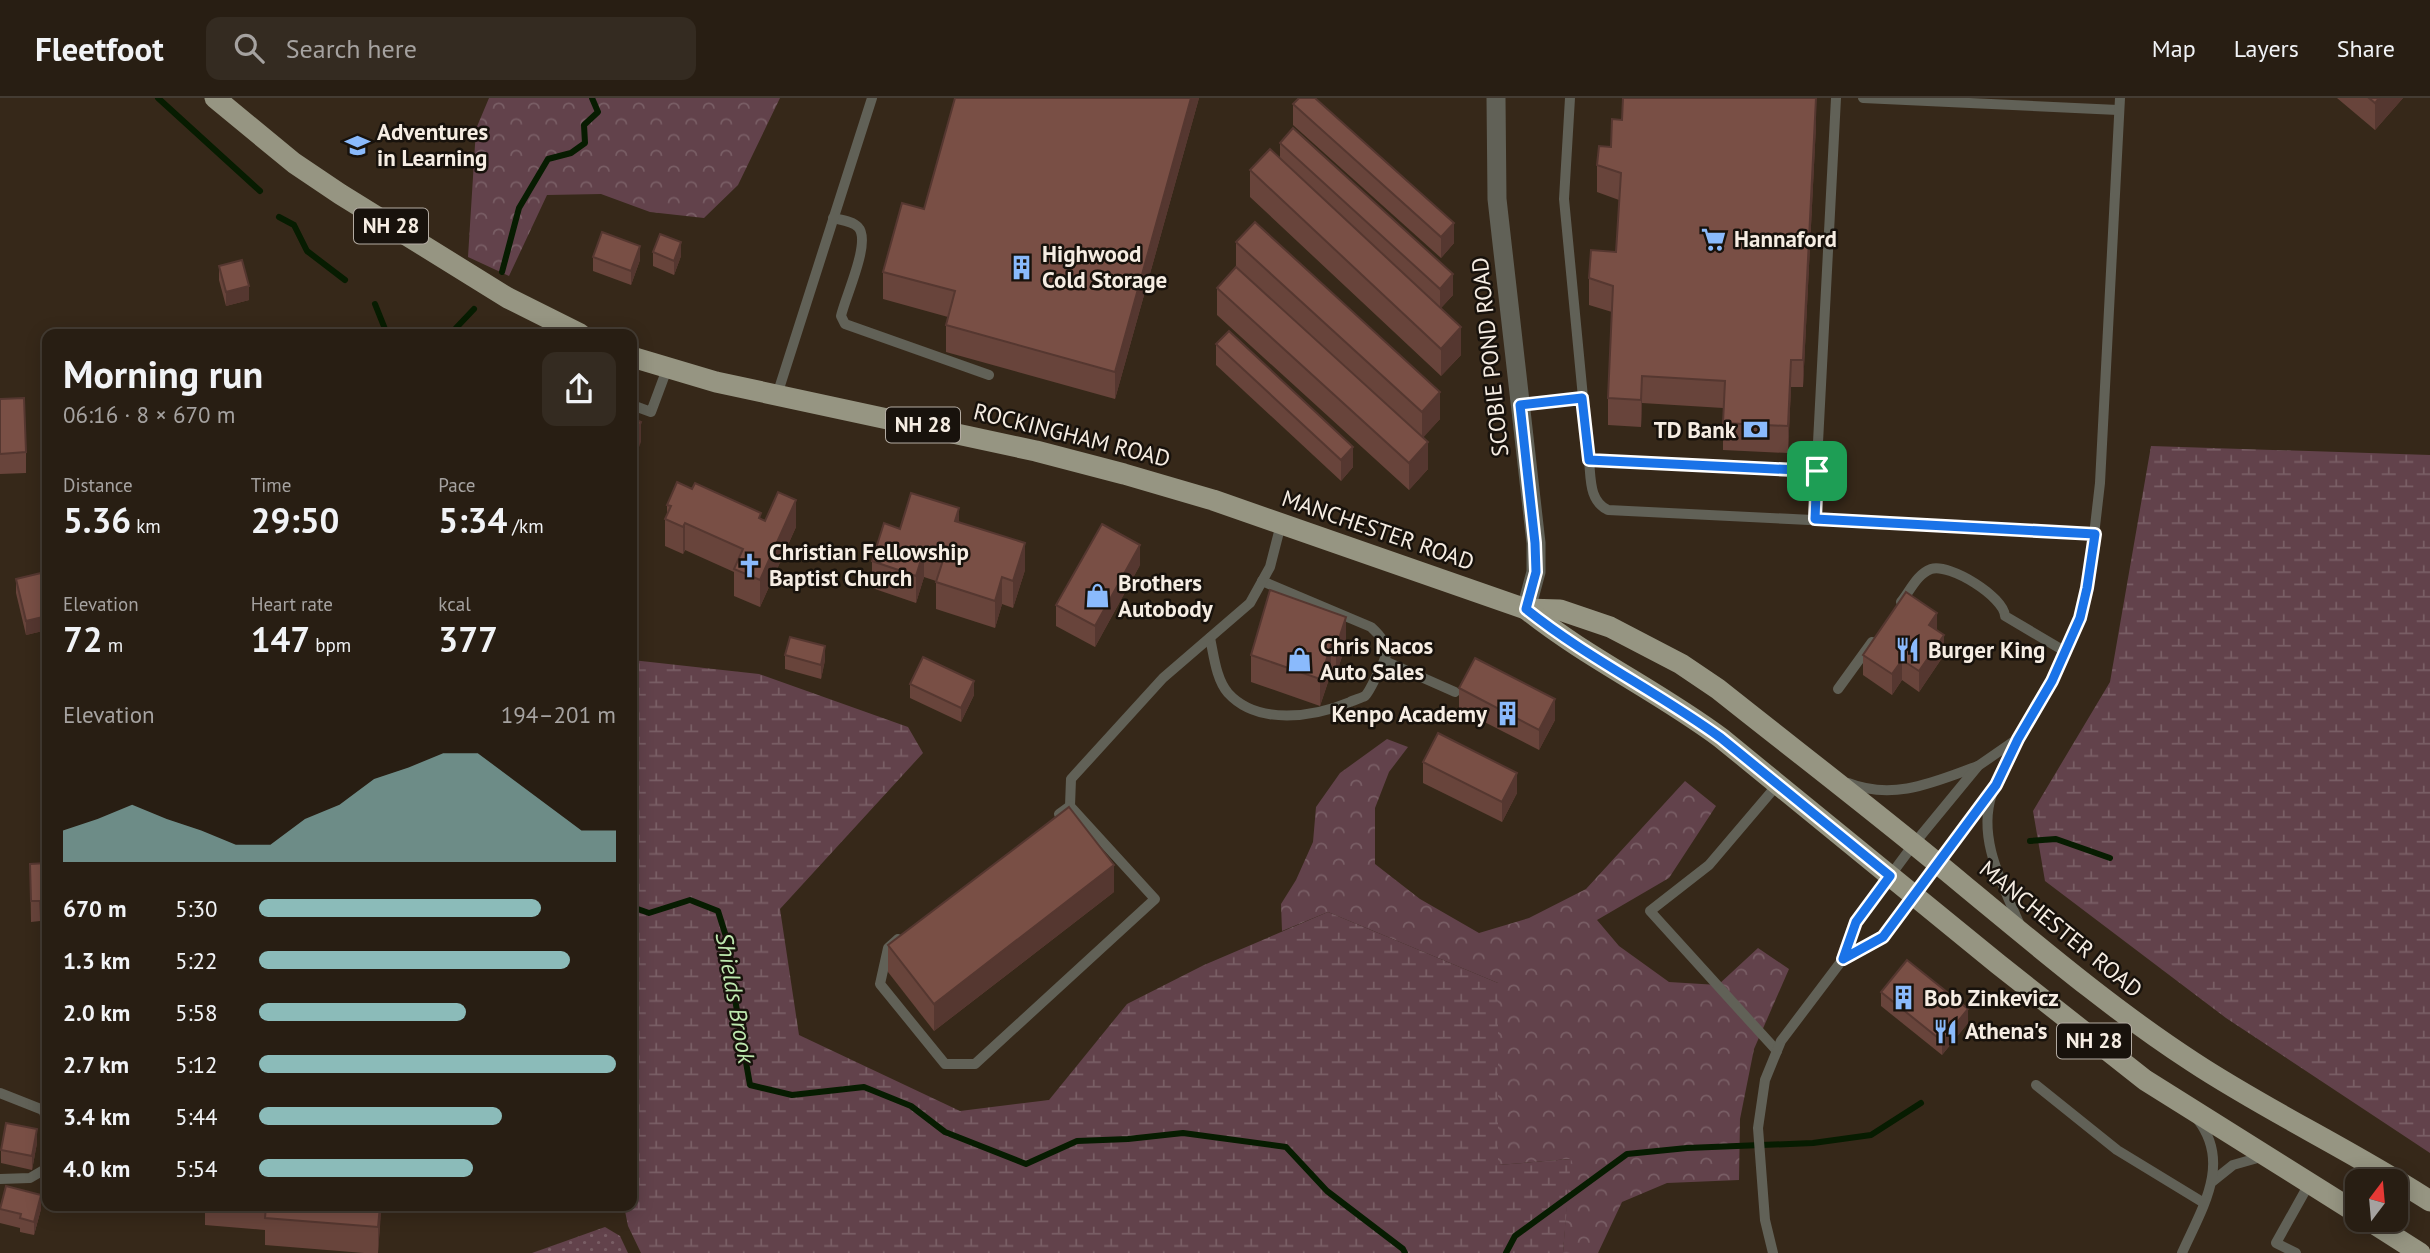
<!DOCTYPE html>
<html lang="en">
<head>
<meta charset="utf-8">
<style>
	body { margin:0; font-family:"PT Sans",sans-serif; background:#342b21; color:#f1f3f6; height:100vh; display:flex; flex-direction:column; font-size:26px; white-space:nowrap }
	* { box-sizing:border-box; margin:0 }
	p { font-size:23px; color:#a5a2a0 }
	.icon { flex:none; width:38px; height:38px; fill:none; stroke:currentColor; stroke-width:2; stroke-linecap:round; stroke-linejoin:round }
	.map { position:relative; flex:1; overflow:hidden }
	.side { position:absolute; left:42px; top:231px; width:595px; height:882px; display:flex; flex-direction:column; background:#281e13; border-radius:14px; box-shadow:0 4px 18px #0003,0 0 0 2px #443c33 }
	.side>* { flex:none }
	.needle { width:46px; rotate:16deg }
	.controls { position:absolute; left:2345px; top:1071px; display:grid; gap:14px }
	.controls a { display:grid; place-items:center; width:63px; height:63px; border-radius:14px; background:#281e13; box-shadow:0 4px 18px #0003,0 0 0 2px #443c33; font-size:35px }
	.pin { position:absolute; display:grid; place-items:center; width:60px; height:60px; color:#fff; margin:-30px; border-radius:14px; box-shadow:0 4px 10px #0006 }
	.round { display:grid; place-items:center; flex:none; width:74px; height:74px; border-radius:14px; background:#342b21 }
	.headline { display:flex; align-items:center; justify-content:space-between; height:119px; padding:0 21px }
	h1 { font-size:38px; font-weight:600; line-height:52px }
	.stats { display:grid; grid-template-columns:repeat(3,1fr); gap:10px; height:119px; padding:7px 21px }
	.stats div { display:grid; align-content:center }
	.stats b { font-size:35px; font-weight:600 }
	.stats small { font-size:19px; font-weight:400 }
	.stats p { font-size:19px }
	.chart { height:196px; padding:14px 21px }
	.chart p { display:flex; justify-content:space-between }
	.chart svg { width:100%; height:126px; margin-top:7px; fill:#8bbbb9; opacity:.7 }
	ul { padding:0 21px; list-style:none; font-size:23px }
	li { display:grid; grid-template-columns:112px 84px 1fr; align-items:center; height:52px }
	li i { height:18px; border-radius:9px; background:#8bbbb9 }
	header { display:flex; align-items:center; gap:42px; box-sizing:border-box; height:98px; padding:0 35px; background:#281e13; border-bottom:2px solid #443c33 }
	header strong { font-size:33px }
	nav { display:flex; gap:38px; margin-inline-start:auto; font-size:24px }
	.search { width:490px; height:63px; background:#342b21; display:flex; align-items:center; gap:18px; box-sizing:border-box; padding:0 24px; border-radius:14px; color:#a5a2a0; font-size:26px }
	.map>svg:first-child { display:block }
</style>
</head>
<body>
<header>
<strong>Fleetfoot</strong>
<div class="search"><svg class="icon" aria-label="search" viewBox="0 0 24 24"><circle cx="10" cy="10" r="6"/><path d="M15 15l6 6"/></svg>Search here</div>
<nav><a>Map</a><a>Layers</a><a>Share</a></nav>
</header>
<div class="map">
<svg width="2430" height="1155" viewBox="0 0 2430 1155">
	<defs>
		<pattern id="forest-crowns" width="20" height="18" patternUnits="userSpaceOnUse" patternTransform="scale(1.75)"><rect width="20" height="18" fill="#62424b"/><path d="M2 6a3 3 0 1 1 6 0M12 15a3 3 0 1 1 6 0" fill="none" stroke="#795e65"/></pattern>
		<pattern id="wetland-marsh" width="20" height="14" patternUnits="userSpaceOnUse" patternTransform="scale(1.75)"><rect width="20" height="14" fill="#62424b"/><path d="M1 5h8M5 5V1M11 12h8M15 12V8" fill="none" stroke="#795e65"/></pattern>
		<pattern id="park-dots" width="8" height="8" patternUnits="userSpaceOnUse" patternTransform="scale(1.75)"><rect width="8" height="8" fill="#62424b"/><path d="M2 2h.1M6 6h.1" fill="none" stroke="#795e65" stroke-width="1.8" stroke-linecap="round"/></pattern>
	</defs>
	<rect width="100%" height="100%" fill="#362819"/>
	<g fill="url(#forest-crowns)">
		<polygon points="489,0 780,0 738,87 704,120 650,114 601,96 547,97 509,178 468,159 476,31"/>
		<polygon points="1387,641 1408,649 1389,674 1375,710 1375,766 1420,801 1479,835 1529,820 1586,791 1685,683 1716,708 1669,780 1597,822 1619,848 1669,884 1718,887 1758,850 1789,871 1754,951 1740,1021 1739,1082 1667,1085 1622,1104 1598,1155 1563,1155 1570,1061 1498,1067 1498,885 1328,814 1282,833 1281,806 1296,782 1313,744 1316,709 1340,675"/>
	</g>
	<g fill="url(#wetland-marsh)">
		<polygon points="2151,348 2430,357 2430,1055 2226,920 2045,783 2033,713 2110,584"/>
		<polygon points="632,562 759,576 908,629 923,655 780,811 799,937 960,1013 1049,1002 1127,906 1204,867 1328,814 1498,885 1498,1067 1571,1061 1563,1155 641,1155 628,1128 624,1108 632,1108"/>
	</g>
	<polygon fill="url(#park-dots)" points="605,1129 620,1138 628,1155 532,1155"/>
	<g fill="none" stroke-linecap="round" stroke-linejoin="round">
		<g stroke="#071c01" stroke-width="6">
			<polyline points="158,0 260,93"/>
			<polyline points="279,119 294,127 307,153 345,182"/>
			<polyline points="502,174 519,110 548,61 571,55 585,45 584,27 598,14 592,0"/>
			<polyline points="375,206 387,236"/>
			<polyline points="454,236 456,230 474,211"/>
			<polyline points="2030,743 2056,741 2110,760"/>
			<polyline points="632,809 649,815 690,802 718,813 729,848 736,907 750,987 792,997 864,989 911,1008 945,1034 1026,1066 1077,1043 1128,1041 1183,1035 1286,1049 1327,1093 1403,1151 1405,1155"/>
			<polyline points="1506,1155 1515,1138 1627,1056 1687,1050 1813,1045 1871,1037 1921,1005"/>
		</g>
		<g stroke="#616157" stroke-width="10">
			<path d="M1570 0 1564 101 1589 362C1591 381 1589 403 1608 412L2095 436"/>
			<polyline points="1863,0 2118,12"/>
			<path d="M833 120C841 122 853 123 858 129 872 143 845 199 841 218L845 226 989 277"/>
			<polyline points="777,297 872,0"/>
			<polyline points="632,307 651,314 667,271"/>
			<polyline points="1520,307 1582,300"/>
			<polyline points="1589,362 1817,373"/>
			<polyline points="1814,421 1836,0"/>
			<path d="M1901 504C1910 493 1917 476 1931 471 1950 465 2004 499 2005 518L2066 554"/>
			<path d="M1210 540C1214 558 1216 581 1228 595 1258 628 1314 619 1350 604 1354 602 1361 600 1365 598 1369 594 1373 585 1376 579 1389 556 1392 548 1371 529L1262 483"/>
			<polyline points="1385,563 1455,594"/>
			<polyline points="1838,591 1872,544"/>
			<path d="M1848 685C1894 703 1934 684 1978 668"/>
			<path d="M1992 696C1977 740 2002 785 2019 825"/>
			<polyline points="1059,716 1070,708 1071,681 1163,580 1250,505 1270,469 1281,426"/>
			<polyline points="898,841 888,850 880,886 945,966 975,966 1155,801 1070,708"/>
			<polyline points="1843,861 1883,839 1996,687 2018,641 2052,583 2080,520 2091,463 2100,385 2120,0"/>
			<polyline points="1777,953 1650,813 1709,767 1778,686"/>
			<polyline points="2036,987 2117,1052 2204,1105"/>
			<polyline points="0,995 43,1012 47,1022"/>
			<polyline points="0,1081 30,1080 47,1070"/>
			<polyline points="2213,1083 2233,1067 2261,1059"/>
			<polyline points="1773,1155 1765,1122 1758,1030 1765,982 1781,943 1843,861 1856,824 1913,747 1978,668 2017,641"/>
			<path d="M2182 1155C2201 1112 2232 1066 2198 1022"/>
			<polyline points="2296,1155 2276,1145 2309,1086"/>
		</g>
		<polyline stroke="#616157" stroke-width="19" points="1496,0 1497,101 1536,445 1536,474 1526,511"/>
		<g stroke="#969582" stroke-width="21">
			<polyline points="215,0 294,65 340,96 508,200 580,236"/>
			<path d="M632 259 716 284 1036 353 1124 376 1213 402 1526 511 1560 512 1610 529 1681 566 1718 591C1801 657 1885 721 1966 789 2040 850 2113 912 2193 964 2269 1014 2353 1053 2430 1103"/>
			<path d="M1526 511C1587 560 1658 593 1721 640L1998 866 2145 982 2357 1115"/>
			<polyline points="2368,1122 2420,1155"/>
		</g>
	</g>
	<g fill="#68443b">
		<polygon points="1199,0 1115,301 946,254 946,227 948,219 883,201 883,174 924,111"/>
		<polygon points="2337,0 2403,0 2375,32"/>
		<polygon points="1293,6 1454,145 1441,160 1293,27"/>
		<polygon points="1816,27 1803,289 1791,289 1788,355 1723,352 1723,310 1642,305 1641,329 1608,327 1608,300 1612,214 1589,207 1589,180 1616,154 1619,102 1597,94 1597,67 1611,49"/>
		<polygon points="1280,45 1453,197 1441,210 1461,257 1441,278 1250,99 1250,72 1280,60"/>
		<polygon points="1236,144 1440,321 1423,339 1428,371 1409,392 1217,217 1217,190 1236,169"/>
		<polygon points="653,154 681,158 674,177 653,168"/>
		<polygon points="593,159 640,162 631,187 593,173"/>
		<polygon points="219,168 249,202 226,208 219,182"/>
		<polygon points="1216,246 1353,369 1341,383 1216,267"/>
		<polygon points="0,301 26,354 26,375 0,376"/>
		<polygon points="667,407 761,421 796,429 760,509 734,498 734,474 685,452 683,456 665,448 665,421 667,417"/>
		<polygon points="959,424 1025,472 1013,510 1002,506 995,530 936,511 936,483 924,479 916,505 872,490 872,463 900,431"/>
		<polygon points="1140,467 1095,549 1056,528 1056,507"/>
		<polygon points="16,481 47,500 47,532 26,537 16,495"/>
		<polygon points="1937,532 1944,557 1919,594 1902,582 1892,597 1863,577 1863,557"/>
		<polygon points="1346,546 1336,577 1331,575 1320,608 1251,584 1251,557"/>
		<polygon points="785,557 825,562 821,581 785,571"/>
		<polygon points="910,586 974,597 961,624 910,600"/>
		<polygon points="1459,590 1555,622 1539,652 1459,611"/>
		<polygon points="1423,664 1517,695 1502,724 1423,685"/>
		<polygon points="47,765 47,858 42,858 40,823 31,824 30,766"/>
		<polygon points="1114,794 934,933 888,874 888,847"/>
		<polygon points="1881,894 1968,925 1942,957 1881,908"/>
		<polygon points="37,1045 32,1072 1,1065 1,1052"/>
		<polygon points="205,1108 381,1108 378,1155 364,1155 265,1147 265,1132 205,1127"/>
		<polygon points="0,1111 41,1111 34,1137 20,1134 20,1130 0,1125"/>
	</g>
	<g fill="#553730">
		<polygon points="1191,0 1199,0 1115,301 1115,274"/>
		<polygon points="1816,0 1816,27 1803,289 1803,262"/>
		<polygon points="2379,0 2403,0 2375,32 2375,5"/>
		<polygon points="1454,125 1454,145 1441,160 1441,139"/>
		<polygon points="681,144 681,158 674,177 674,163"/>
		<polygon points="640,148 640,162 631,187 631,173"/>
		<polygon points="1453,176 1453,197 1440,211 1440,191"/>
		<polygon points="249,188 249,202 226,208 226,194"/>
		<polygon points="1461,229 1461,257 1441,278 1441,251"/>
		<polygon points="1791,262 1791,289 1788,355 1788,328"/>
		<polygon points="1642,278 1642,305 1641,329 1641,302"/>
		<polygon points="1440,294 1440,321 1422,341 1422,314"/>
		<polygon points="641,324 641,344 632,367 632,346"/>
		<polygon points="1428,344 1428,371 1409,392 1409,365"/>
		<polygon points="1353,349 1353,369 1341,383 1341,362"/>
		<polygon points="796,402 796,429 760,509 760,482"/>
		<polygon points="959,410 959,437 955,423"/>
		<polygon points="685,425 685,452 683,456 683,429"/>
		<polygon points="1025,445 1025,472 1013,510 1013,483"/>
		<polygon points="1140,447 1140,467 1095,549 1095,528"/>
		<polygon points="924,452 924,479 916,505 916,478"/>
		<polygon points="1002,479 1002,506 995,530 995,503"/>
		<polygon points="1937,515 1937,536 1929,527"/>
		<polygon points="47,518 47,532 26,537 26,523"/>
		<polygon points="1346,519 1346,546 1336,577 1336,550"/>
		<polygon points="1944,537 1944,557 1919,594 1919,573"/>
		<polygon points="825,548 825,562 821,581 821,567"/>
		<polygon points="1331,548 1331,575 1320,608 1320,581"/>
		<polygon points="1902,562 1902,582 1892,597 1892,576"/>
		<polygon points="974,583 974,597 961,624 961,610"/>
		<polygon points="1555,601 1555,622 1539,652 1539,632"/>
		<polygon points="1517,675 1517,695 1502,724 1502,704"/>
		<polygon points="1114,767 1114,794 934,933 934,906"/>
		<polygon points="1968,911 1968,925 1942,957 1942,943"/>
		<polygon points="37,1031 37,1045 32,1072 32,1058"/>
		<polygon points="41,1097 41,1111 34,1137 34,1124"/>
		<polygon points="380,1108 381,1108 381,1116 378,1155 378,1129"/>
	</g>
	<g fill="#794f45" stroke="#553730" stroke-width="2">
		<polygon points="955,0 1191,0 1115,274 946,227 955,193 883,174 902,105 924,111"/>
		<polygon points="1299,0 1315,0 1454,125 1441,139 1293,6"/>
		<polygon points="1623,0 1816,0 1803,262 1791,262 1788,328 1723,325 1725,283 1642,278 1641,302 1608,300 1613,188 1589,180 1591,152 1616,154 1621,75 1597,67 1599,48 1611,49 1612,21 1622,22"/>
		<polygon points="2369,0 2379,0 2375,5"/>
		<polygon points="1293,30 1453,176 1440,191 1280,45"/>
		<polygon points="1270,51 1461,229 1441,251 1250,72"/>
		<polygon points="1255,124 1440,294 1422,314 1236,144"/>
		<polygon points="602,134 640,148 631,173 593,159"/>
		<polygon points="660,136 681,144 674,163 653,154"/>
		<polygon points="242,162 249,188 226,194 219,168"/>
		<polygon points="1236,169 1428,344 1409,365 1217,190"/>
		<polygon points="1229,233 1353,349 1341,362 1216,246"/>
		<polygon points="24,300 26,354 0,356 0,301"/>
		<polygon points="632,320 641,324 632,346"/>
		<polygon points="677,384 692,391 695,385 761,415 759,420 765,423 778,394 796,402 760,482 734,471 743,451 685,425 683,429 665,421 671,408 667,407"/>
		<polygon points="911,395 959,410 955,423 1025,445 1013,483 1002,479 995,503 936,484 944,459 924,452 916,478 872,463 884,425 900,431"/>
		<polygon points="1102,426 1140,447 1095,528 1056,507"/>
		<polygon points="41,475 47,500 47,518 26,523 16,481"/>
		<polygon points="1270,492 1346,519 1336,550 1331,548 1320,581 1251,557"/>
		<polygon points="1906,494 1937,515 1929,527 1944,537 1919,573 1902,562 1892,576 1863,557"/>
		<polygon points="790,539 825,548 821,567 785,557"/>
		<polygon points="923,559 974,583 961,610 910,586"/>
		<polygon points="1475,560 1555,601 1539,632 1459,590"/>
		<polygon points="1438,635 1517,675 1502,704 1423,664"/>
		<polygon points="1069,709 1114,767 934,906 888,847"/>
		<polygon points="47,765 47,837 42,838 40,803 31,803 30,766"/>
		<polygon points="1907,862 1968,911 1942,943 1881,894"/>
		<polygon points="6,1025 37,1031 32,1058 1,1052"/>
		<polygon points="6,1088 41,1097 34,1124 20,1120 21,1116 0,1111"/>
		<polygon points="266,1108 380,1108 378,1129 265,1120"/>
	</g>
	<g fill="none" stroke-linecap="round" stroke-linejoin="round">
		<defs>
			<path id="route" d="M1582 300 1589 362 1817 373 1815 421 2095 436 2087 490 2080 520 2052 583 2018 641 1996 687 1883 839 1843 861 1856 824 1890 778 1721 640C1658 594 1587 560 1526 511L1536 474 1535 445 1520 307Z"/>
		</defs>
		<use href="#route" stroke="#fff" stroke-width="14"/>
		<use href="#route" stroke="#1a73e8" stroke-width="9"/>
	</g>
	<defs>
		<symbol id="school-bare" viewBox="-9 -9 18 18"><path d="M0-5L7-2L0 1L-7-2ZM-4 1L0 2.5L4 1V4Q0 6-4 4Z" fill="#8abafc" stroke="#18120c" stroke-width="2.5" paint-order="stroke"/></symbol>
		<symbol id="supermarket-bare" viewBox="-9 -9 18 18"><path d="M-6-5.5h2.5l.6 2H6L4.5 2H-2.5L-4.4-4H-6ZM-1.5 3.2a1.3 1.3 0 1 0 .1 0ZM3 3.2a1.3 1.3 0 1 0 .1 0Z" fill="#8abafc" stroke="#18120c" stroke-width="2.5" paint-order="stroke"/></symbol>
		<symbol id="building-bare" viewBox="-9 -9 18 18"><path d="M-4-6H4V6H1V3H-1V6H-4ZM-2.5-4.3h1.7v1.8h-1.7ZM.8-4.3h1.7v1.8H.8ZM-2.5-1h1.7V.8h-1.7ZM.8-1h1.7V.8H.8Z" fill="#8abafc" stroke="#18120c" stroke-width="2.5" paint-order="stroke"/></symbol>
		<symbol id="bank-bare" viewBox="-9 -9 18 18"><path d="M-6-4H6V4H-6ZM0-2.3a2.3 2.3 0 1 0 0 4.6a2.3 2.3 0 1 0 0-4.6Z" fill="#8abafc" stroke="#18120c" stroke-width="2.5" paint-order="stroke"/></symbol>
		<symbol id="church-bare" viewBox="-9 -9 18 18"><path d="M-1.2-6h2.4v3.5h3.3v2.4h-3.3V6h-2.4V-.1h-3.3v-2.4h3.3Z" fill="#8abafc" stroke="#18120c" stroke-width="2.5" paint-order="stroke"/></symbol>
		<symbol id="shop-bare" viewBox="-9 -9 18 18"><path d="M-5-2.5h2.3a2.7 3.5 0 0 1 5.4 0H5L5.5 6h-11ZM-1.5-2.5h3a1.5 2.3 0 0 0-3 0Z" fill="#8abafc" stroke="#18120c" stroke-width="2.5" paint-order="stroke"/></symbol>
		<symbol id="restaurant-bare" viewBox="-9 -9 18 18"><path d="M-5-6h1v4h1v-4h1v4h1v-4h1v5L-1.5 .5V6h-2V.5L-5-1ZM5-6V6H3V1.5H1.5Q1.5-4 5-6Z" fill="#8abafc" stroke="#18120c" stroke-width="2.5" paint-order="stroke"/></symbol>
	</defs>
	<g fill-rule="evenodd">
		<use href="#school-bare" x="340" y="30" width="35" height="35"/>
		<use href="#supermarket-bare" x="1696" y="124" width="35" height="35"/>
		<use href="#building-bare" x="1004" y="152" width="35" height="35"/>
		<use href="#bank-bare" x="1738" y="314" width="35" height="35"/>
		<use href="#church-bare" x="732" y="450" width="35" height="35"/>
		<use href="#shop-bare" x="1080" y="480" width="35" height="35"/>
		<use href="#restaurant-bare" x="1890" y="534" width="35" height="35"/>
		<use href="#shop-bare" x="1282" y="544" width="35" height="35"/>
		<use href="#building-bare" x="1490" y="598" width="35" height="35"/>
		<use href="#building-bare" x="1886" y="882" width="35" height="35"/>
		<use href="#restaurant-bare" x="1928" y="916" width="35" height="35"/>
	</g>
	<g text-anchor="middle" stroke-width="5" stroke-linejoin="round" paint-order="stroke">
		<g fill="#18120c" stroke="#b3aba2" stroke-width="2">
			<rect x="354" y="110.5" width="74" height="35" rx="5"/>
			<rect x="886" y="309.5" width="74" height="35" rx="5"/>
			<rect x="2057" y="925.5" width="74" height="35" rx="5"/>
		</g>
		<g font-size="21" font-weight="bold" fill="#f6ede3">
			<text x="391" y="135">NH 28</text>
			<text x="923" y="334">NH 28</text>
			<text x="2094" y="950">NH 28</text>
		</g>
		<g font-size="23" font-weight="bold" fill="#f6ede3" stroke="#18120c" text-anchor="start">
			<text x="377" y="42">Adventures<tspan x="377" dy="26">in Learning</tspan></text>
			<text x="1734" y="149">Hannaford</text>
			<text x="1042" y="164">Highwood<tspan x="1042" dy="26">Cold Storage</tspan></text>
			<text x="1736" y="340" text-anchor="end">TD Bank</text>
			<text x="769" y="462">Christian Fellowship<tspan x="769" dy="26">Baptist Church</tspan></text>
			<text x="1118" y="493">Brothers<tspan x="1118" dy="26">Autobody</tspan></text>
			<text x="1320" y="556">Chris Nacos<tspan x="1320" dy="26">Auto Sales</tspan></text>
			<text x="1928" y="560">Burger King</text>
			<text x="1487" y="624" text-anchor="end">Kenpo Academy</text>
			<text x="1924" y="908">Bob Zinkevicz</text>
			<text x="1965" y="941">Athena's</text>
		</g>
		<g font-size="23" fill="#f6ede3" stroke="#18120c">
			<text transform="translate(1490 259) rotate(-96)" y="8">SCOBIE POND ROAD</text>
			<text transform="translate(1072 337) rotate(14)" y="8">ROCKINGHAM ROAD</text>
			<text transform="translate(1378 432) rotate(19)" y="8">MANCHESTER ROAD</text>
			<text transform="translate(2061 831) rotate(39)" y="8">MANCHESTER ROAD</text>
		</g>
		<g font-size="24" font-style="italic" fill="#bee9af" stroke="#18120c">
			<text transform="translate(735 900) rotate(80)" y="8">Shields Brook</text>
		</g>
	</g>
</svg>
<div class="controls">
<a><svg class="needle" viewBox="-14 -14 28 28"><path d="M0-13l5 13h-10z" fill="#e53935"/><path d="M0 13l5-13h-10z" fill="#a5a2a0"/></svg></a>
</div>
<div class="pin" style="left:1817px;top:373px;background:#1e9e55"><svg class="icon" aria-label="arrive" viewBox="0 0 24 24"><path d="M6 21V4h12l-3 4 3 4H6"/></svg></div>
<section class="side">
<div class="headline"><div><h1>Morning run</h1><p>06:16 · 8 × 670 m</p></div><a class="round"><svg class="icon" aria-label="share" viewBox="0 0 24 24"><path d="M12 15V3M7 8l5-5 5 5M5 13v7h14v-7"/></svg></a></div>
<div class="stats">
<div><p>Distance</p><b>5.36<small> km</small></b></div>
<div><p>Time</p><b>29:50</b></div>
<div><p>Pace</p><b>5:34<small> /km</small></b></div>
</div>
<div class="stats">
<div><p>Elevation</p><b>72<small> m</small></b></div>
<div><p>Heart rate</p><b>147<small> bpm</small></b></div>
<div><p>kcal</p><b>377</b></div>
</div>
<div class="chart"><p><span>Elevation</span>194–201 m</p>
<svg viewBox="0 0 160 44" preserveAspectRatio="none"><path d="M0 44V33L10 29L20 24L30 29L40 33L50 38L60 38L70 29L80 24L90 15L100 11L110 6L120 6L130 15L140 24L150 33L160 33V44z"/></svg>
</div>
<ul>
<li><b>670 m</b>5:30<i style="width:79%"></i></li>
<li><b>1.3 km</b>5:22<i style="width:87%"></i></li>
<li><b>2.0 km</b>5:58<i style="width:58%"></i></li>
<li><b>2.7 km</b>5:12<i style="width:100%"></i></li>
<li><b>3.4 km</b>5:44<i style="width:68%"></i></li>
<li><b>4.0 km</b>5:54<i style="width:60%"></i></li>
</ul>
</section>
</div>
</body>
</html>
